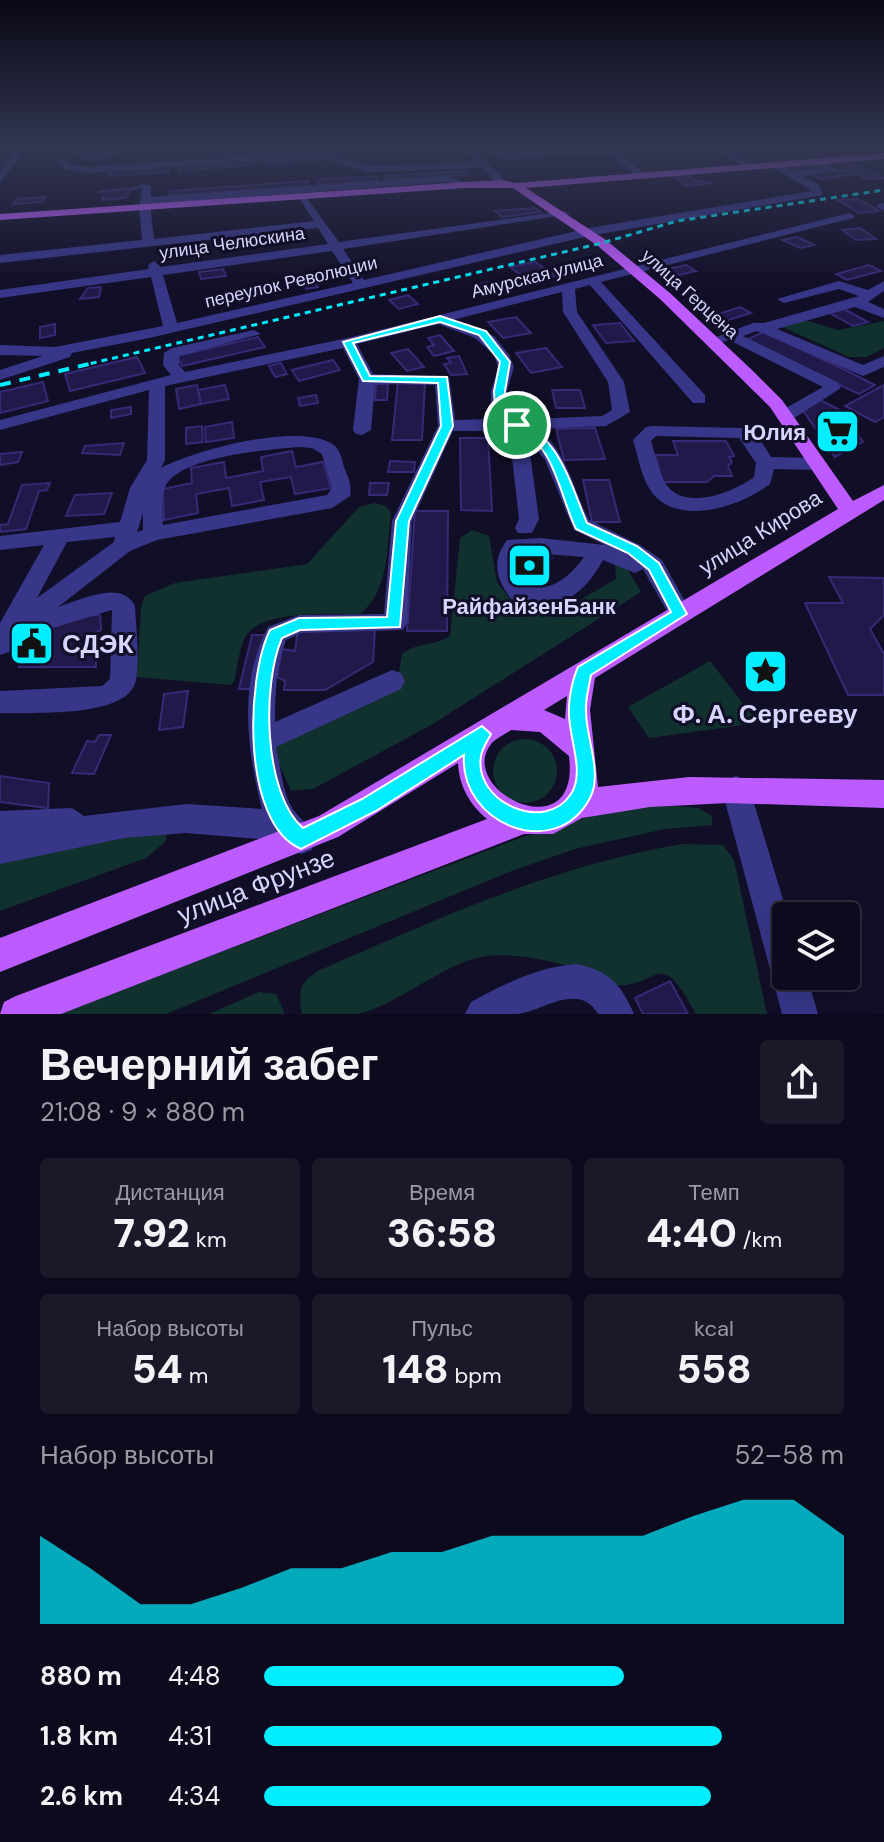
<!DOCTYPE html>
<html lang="ru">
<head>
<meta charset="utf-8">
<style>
	body { margin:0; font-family:"DM Sans",sans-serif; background:#1b182a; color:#f1f3f6; height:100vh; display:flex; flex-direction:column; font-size:30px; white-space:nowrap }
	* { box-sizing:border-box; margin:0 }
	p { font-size:26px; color:#9a9aa4 }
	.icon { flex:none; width:44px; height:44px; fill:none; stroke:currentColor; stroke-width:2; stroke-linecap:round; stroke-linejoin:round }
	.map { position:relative; height:1014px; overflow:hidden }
	.side { display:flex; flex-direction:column; background:#0d0a1d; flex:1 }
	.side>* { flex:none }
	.fabs { position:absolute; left:772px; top:902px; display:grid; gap:16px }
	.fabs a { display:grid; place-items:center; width:88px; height:88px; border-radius:8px; background:#0d0a1d; box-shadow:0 8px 32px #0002,0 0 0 2px #2d2b3b; font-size:40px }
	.pin { position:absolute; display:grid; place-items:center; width:68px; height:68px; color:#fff; margin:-34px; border:4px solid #fff; border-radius:50%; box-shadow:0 2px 8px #0007 }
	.round { display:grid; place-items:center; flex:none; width:84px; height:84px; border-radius:8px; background:#1b182a }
	.overview { display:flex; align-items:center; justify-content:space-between; height:136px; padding:0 40px }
	h1 { font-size:44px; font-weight:800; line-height:60px }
	.metrics { display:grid; grid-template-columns:repeat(3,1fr); gap:12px; height:136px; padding:8px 40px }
	.metrics div { display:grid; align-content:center; border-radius:8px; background:#1b182a; text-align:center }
	.metrics b { font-size:40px; font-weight:800 }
	.metrics small { font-size:22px; font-weight:400 }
	.metrics p { font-size:22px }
	.chart { height:224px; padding:16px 40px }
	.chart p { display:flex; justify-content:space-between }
	.chart svg { width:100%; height:144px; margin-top:8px; fill:#0ef; opacity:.7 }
	ul { padding:0 40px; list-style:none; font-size:26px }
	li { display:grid; grid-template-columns:128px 96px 1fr; align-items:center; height:60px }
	li i { height:20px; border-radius:10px; background:#0ef }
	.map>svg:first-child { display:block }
</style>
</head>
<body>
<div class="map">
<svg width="884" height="1014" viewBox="0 0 884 1014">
	<rect width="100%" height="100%" fill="#110e27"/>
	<g fill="#11312f">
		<polygon points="805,320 838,330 884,321 884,348 867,357 849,357 780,326"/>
		<path d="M375 503 386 506 391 513C387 547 389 592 360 614 332 614 267 610 248 633 239 644 238 668 234 682L230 685 137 677 141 607 145 596 175 583 307 564 359 507Z"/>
		<path d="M472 530 489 536 497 582 521 613 556 614 616 579 615 563 625 565 641 592 431 725 313 789 291 791 274 752 275 743 397 683 402 654C417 642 435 646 450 636L460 538Z"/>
		<polygon points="710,661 758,723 649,738 628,707"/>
		<circle cx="525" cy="771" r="32"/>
		<polygon points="660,805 698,808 712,816 712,825 665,829 575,849 509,872 166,1014 59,1014 520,838 624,806"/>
		<polygon points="167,832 165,842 146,858 0,911 0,854"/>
		<path d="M683 844 723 845 734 860 767 1014H696C656 941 662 991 609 985 598 983 587 973 576 969 549 959 502 950 473 959 438 969 391 1008 357 1014 340 1014 320 1014 302 1014 298 993 299 982 318 971 437 919 554 865 683 844Z"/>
		<polygon points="259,992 276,994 285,1014 209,1014"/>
	</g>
	<g fill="#211949" stroke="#362a76" stroke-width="2">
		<polygon points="108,148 107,153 65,156 67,151"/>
		<polygon points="524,148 574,148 506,154 501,150"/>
		<polygon points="318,155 320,160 264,164 263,159"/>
		<polygon points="253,160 254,165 179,171 179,166"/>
		<polygon points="820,164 829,168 797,173 785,167"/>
		<polygon points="856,165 883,178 867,179 856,174 820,179 810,173 847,170 851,168 846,166"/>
		<polygon points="169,166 169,172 109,176 110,171"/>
		<polygon points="465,171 468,175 386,180 384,176"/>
		<polygon points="687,175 696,181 712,183 686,186 672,176"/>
		<polygon points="376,176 378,181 318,185 317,180"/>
		<polygon points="308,181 309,186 169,196 170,191"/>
		<polygon points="141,187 129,190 127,197 115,199 102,200 105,192 98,192"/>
		<polygon points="45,197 42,202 13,204 17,199"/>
		<polygon points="857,199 858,199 879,211 859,213 838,200"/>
		<polygon points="535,208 541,212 502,217 495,211"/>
		<polygon points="860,228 876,239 856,240 842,230"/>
		<polygon points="797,237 814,245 800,248 783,240"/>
		<polygon points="535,262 556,276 530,282 510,267"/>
		<polygon points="686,265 696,271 679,275 669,269"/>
		<polygon points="869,265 881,271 847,280 836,274"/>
		<polygon points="223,269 226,276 201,279 199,272"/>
		<polygon points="311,275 318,287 306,289 299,277"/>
		<polygon points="487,282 499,291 487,294 475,285"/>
		<polygon points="101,287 99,297 80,299 88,288"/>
		<polygon points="408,295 418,304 399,309 389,300"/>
		<polygon points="740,307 751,313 722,322 712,316"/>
		<polygon points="842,308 868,322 853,326 828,312"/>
		<polygon points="516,317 531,333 503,338 488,322"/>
		<polygon points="620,323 634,341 606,343 593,325"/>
		<polygon points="55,324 55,335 40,338 40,327"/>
		<polygon points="763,332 841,368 875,385 859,394 746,340"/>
		<polygon points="440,335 454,351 434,356 427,347 434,345 428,338"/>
		<polygon points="258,337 265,347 182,366 177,356"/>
		<polygon points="546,348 562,367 531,373 516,353"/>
		<polygon points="408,349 424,367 407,371 391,353"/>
		<polygon points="459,356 467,374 451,375 444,364 451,363 447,358"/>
		<polygon points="137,357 145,373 70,391 65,374"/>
		<polygon points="333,360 340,370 299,381 292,370"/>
		<polygon points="281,363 287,374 275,377 269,366"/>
		<polygon points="398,381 425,382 422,440 392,440"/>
		<polygon points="43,382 48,401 0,413 0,392"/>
		<polygon points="376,384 388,384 387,400 375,400"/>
		<polygon points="197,385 201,404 179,409 176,389"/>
		<polygon points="225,385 229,399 201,404 198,390"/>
		<polygon points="884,385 884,417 875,422 845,406"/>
		<polygon points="552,390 580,390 585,408 556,408"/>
		<polygon points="512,392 522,392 524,410 513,409"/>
		<polygon points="316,395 318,403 300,406 298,398"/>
		<polygon points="820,400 856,418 849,422 863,442 835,457 802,409"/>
		<polygon points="131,407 131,414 111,418 111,410"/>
		<polygon points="232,422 234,438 206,442 205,427"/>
		<polygon points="202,426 203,442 186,444 186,428"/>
		<polygon points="595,428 605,459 564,460 556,429"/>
		<polygon points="460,438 488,438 492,511 461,510"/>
		<polygon points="673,441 726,441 734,456 729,457 732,462 728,466 732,476 714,476 707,482 663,482 655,455 678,455"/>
		<polygon points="124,443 120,455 82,453 85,446"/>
		<polygon points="292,451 296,467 323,462 331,488 295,494 291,477 260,482 264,500 232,506 229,488 196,494 198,513 164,520 163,489 192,483 191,468 224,462 226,478 263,471 261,457"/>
		<polygon points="22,452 18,462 0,465 0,454"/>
		<polygon points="390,461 415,462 414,472 388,472"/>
		<polygon points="583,480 609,480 620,522 592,522"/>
		<polygon points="50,483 47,490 39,491 26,529 0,532 0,525 8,524 22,485"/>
		<polygon points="370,483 389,483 387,495 369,495"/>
		<polygon points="112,493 104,514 66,516 75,495"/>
		<polygon points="415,511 448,511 447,631 407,631"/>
		<polygon points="516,548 540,550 552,558 528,580 512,575"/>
		<polygon points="829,577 884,578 884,615 870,629 884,654 884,695 848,695 805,603 843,603"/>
		<polygon points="93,615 100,615 101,630 94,633 96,667 19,667 20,637"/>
		<polygon points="298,629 375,629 373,662 325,690 284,690 285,681 277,677 282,649 295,651"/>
		<polygon points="252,635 268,635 256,689 239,689"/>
		<polygon points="188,691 183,727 159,730 164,694"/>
		<polygon points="99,735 111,735 94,774 72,773 87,741 95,742"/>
		<polygon points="0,776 49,783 48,808 0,802"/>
		<polygon points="670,981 688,1014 643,1014 635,998"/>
	</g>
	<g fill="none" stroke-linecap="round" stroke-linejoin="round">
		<g fill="#373688" fill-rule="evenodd">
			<polygon points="16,148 26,148 0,183 0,172"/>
			<polygon points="111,148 121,148 118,156 85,160 80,157 111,152"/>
			<polygon points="170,148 213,148 208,151"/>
			<polygon points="463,148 473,148 506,181 506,185 498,185 482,168 367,172 318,156 88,173 65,169 56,159 64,157 71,165 88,167 318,150 367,166 477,162"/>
			<polygon points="597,148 651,148 619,152 645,174 636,176 608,153 507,159 481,152 486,149 507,153"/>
			<polygon points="714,148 725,148 753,166 745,168"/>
			<path d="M774 161 794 171 824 168 821 165 826 162 837 170 803 176 818 184 823 195 589 236 149 338 72 353 70 357 0 380V370L43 356 0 355V345L55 347 163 326 151 277 0 298V290L149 269 148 265 154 261 161 267 328 244 318 228 0 263V255L142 240 139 207 142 189 138 184 151 185V197L449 176 469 185 464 188 448 182 150 204 154 239 314 221 298 196 303 193 339 242 564 211 570 214 343 249 364 280 589 228 812 191 771 166ZM332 251 353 283 177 323 163 275Z"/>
			<polygon points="881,203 884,203 884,211 876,206"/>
			<path d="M849 213 855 216 853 218 601 282 705 395V403H693L590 285 575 289 577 312 624 382 630 412 606 426 537 429C567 449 573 490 589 520L640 545 662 560 692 614 688 620 680 623 672 620 643 569 635 573 603 560C581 600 555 613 511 599 496 578 491 562 507 540L541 538 605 545 574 530 545 460 528 439 539 519 532 533H518L515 528 519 519 509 431H453L412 521 407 623 403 630 301 633 286 640C276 666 275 694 275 722L392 670 401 673 405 681 401 689 276 747C280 765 282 787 290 804 297 818 310 824 316 839L312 850 301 854 271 840 186 833 124 838 0 864V811L72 808 84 816 186 804 262 809C247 750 238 684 268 627L299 615 384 614 392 521 438 426 435 385 375 384 371 430 362 435 356 434 353 430 359 379 343 348 165 386V460L161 468C195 450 301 421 334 445 340 450 342 459 344 467 348 477 352 485 350 496L332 508 157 540 130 551 58 607C81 600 121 579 135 606 136 630 140 657 136 680 129 719 31 712 0 713V691L102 686 110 679 112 610 16 638 9 652 0 655V623L44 545 0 550V536L120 522 130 488 147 460 149 390 0 430V420L171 375 163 365 164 353 172 348 254 330 261 334 179 356V365L185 372 348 338ZM562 292 563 312 608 382 612 410 602 416 509 420 507 391 514 367 509 355 494 336 453 320ZM438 324 475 338 494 355 498 367 491 391V419L455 420 449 377 373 374 357 344ZM300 447 312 448 322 454 332 488 327 495 163 525C163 512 160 492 168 482 188 456 270 449 300 447ZM143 513V530L137 532ZM115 537 114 542 37 598 67 542ZM520 552 584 557C569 577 553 592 527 586 519 576 514 565 520 552Z"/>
			<polygon points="839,281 868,290 884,281 884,291 868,302 884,309 884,318 855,307 777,329 863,365 884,356 884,367 863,376 757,331 743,336 837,382 841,388 791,420 779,420 776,416 779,412 823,387 729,340 713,345 706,341 753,323 764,323 859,296 839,289 784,303 777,299"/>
			<path d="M652 426 743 428 756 433 771 457 818 458 827 464 818 470 774 469 770 484C743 505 686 525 657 498 642 484 639 459 633 440L646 427ZM656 436 739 438 756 463 754 477C734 492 691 509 670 489 659 478 656 455 651 441Z"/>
			<polygon points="736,776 746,780 750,790 788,916 786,976 807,976 818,1014 782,1014 722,790 726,780"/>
			<path d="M576 964C608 970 621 984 634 1014H598C579 981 543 1011 517 1014 500 1014 482 1014 465 1014L471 1002C504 984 538 967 576 964Z"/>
		</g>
		<path fill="#bc5bff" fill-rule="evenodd" d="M884 153V159L526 188 606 240 670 293 753 371 782 400 853 501 884 485V500L595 678 590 710 598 787 689 777 884 780V808L728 803 650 807 582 818 553 834H524L61 1014H0L4 1002 16 996 487 819C470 805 459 786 458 763L338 837 0 972V938L319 816 838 509 770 407 660 299 598 246 513 188H464L0 220V214L464 182 502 180 516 183ZM567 696 565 719 544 710ZM511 730 540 732 569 756C581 852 455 791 491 744 495 739 505 734 511 730Z"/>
		<polyline stroke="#0ef" stroke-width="3" stroke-dasharray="6 5" stroke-linecap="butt" points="80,366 602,243 677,221 884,190"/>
		<polyline stroke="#0ef" stroke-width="4" stroke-dasharray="11 9" stroke-linecap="butt" points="0,385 89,364"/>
	</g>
	<linearGradient id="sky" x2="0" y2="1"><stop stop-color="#090815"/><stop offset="0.51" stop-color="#323652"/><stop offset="1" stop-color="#323652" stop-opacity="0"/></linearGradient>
	<rect width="884" height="290" fill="url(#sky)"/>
	<path fill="#0ef" stroke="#fff" stroke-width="2" fill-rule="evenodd" d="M440 316 486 331 510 362 505 391V421C556 423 570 483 587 523L637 546 659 563 687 614 591 675C589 687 585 700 586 712 586 738 603 773 590 798 556 863 459 824 464 755L376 811 301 849C241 824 246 678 270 630L299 618 387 617 396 521 441 426 438 383 363 381 343 342ZM440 322 479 335 500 362 494 391 496 426C501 427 509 426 515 428 554 441 560 497 576 529L628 553 649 570 671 612 578 667C573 678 569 696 569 709 567 734 586 771 571 794 545 834 473 802 481 756 482 749 488 740 491 734L482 726 362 799 303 828C263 793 262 684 282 638L300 630 400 627 409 521 453 426 447 377 370 376 353 343Z"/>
	<defs>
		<symbol id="supermarket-square" viewBox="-11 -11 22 22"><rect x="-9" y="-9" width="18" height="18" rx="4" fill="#0ef" stroke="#110e27"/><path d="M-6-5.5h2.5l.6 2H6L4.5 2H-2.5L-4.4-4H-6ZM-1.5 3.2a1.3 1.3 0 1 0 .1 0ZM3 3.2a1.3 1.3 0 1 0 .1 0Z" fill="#111"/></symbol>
		<symbol id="bank-square" viewBox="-11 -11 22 22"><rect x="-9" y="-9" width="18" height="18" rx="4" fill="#0ef" stroke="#110e27"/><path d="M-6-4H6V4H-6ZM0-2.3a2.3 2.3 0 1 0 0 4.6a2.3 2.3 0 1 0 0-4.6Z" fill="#111"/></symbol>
		<symbol id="civic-square" viewBox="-11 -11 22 22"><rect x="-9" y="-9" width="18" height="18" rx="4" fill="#0ef" stroke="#110e27"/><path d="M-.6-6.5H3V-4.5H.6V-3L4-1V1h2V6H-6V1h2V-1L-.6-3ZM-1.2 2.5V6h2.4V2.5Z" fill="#111"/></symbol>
		<symbol id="sight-square" viewBox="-11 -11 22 22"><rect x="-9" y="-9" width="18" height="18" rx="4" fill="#0ef" stroke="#110e27"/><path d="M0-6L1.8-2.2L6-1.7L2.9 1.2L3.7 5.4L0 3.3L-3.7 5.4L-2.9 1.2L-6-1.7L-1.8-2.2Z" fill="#111"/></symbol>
	</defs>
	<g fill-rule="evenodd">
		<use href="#supermarket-square" x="812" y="406" width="51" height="51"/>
		<use href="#bank-square" x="504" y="540" width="51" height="51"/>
		<use href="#civic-square" x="6" y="618" width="51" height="51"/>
		<use href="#sight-square" x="740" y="646" width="51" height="51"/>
	</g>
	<g text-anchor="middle" stroke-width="6" stroke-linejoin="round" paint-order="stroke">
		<g font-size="18" fill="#d7d4ff" stroke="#110e27">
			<text transform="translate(232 243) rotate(-8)" y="6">улица Челюскина</text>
			<text transform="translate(537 276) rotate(-14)" y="6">Амурская улица</text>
			<text transform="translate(291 282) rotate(-13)" y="6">переулок Революции</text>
			<text transform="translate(690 294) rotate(42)" y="6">улица Герцена</text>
		</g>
		<g font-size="22" font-weight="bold" fill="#d7d4ff" stroke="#110e27" text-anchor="end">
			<text x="806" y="440">Юлия</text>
			<text x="529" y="614" text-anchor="middle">РайфайзенБанк</text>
		</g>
		<g font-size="22" fill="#d7d4ff" stroke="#110e27">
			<text transform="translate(760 532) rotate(-32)" y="8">улица Кирова</text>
		</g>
		<g font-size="26" font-weight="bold" fill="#d7d4ff" stroke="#110e27" text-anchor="start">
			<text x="62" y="653">СДЭК</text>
			<text x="765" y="723" text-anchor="middle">Ф. А. Сергееву</text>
		</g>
		<g font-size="26" fill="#d7d4ff" stroke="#110e27">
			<text transform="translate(256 886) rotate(-21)" y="9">улица Фрунзе</text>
		</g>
	</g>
</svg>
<div class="fabs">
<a><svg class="icon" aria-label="layers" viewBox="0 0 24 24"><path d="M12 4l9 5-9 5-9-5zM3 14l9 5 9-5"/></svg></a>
</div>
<div class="pin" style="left:517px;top:425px;background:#1e9e55"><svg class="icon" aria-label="arrive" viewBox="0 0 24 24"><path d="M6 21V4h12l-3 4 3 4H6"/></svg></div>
</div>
<section class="side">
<div class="overview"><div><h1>Вечерний забег</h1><p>21:08 · 9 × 880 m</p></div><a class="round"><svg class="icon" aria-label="share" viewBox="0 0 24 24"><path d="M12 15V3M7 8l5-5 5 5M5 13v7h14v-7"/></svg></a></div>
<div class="metrics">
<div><p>Дистанция</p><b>7.92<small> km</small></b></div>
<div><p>Время</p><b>36:58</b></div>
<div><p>Темп</p><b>4:40<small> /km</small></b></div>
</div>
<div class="metrics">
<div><p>Набор высоты</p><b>54<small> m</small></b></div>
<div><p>Пульс</p><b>148<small> bpm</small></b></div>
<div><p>kcal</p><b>558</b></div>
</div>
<div class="chart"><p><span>Набор высоты</span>52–58 m</p>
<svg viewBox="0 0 160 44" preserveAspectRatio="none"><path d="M0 44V17L10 27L20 38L30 38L40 33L50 27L60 27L70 22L80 22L90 17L100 17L110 17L120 17L130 11L140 6L150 6L160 17V44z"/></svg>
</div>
<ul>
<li><b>880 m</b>4:48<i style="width:62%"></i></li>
<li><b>1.8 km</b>4:31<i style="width:79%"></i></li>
<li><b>2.6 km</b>4:34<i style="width:77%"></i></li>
</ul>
</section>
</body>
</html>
